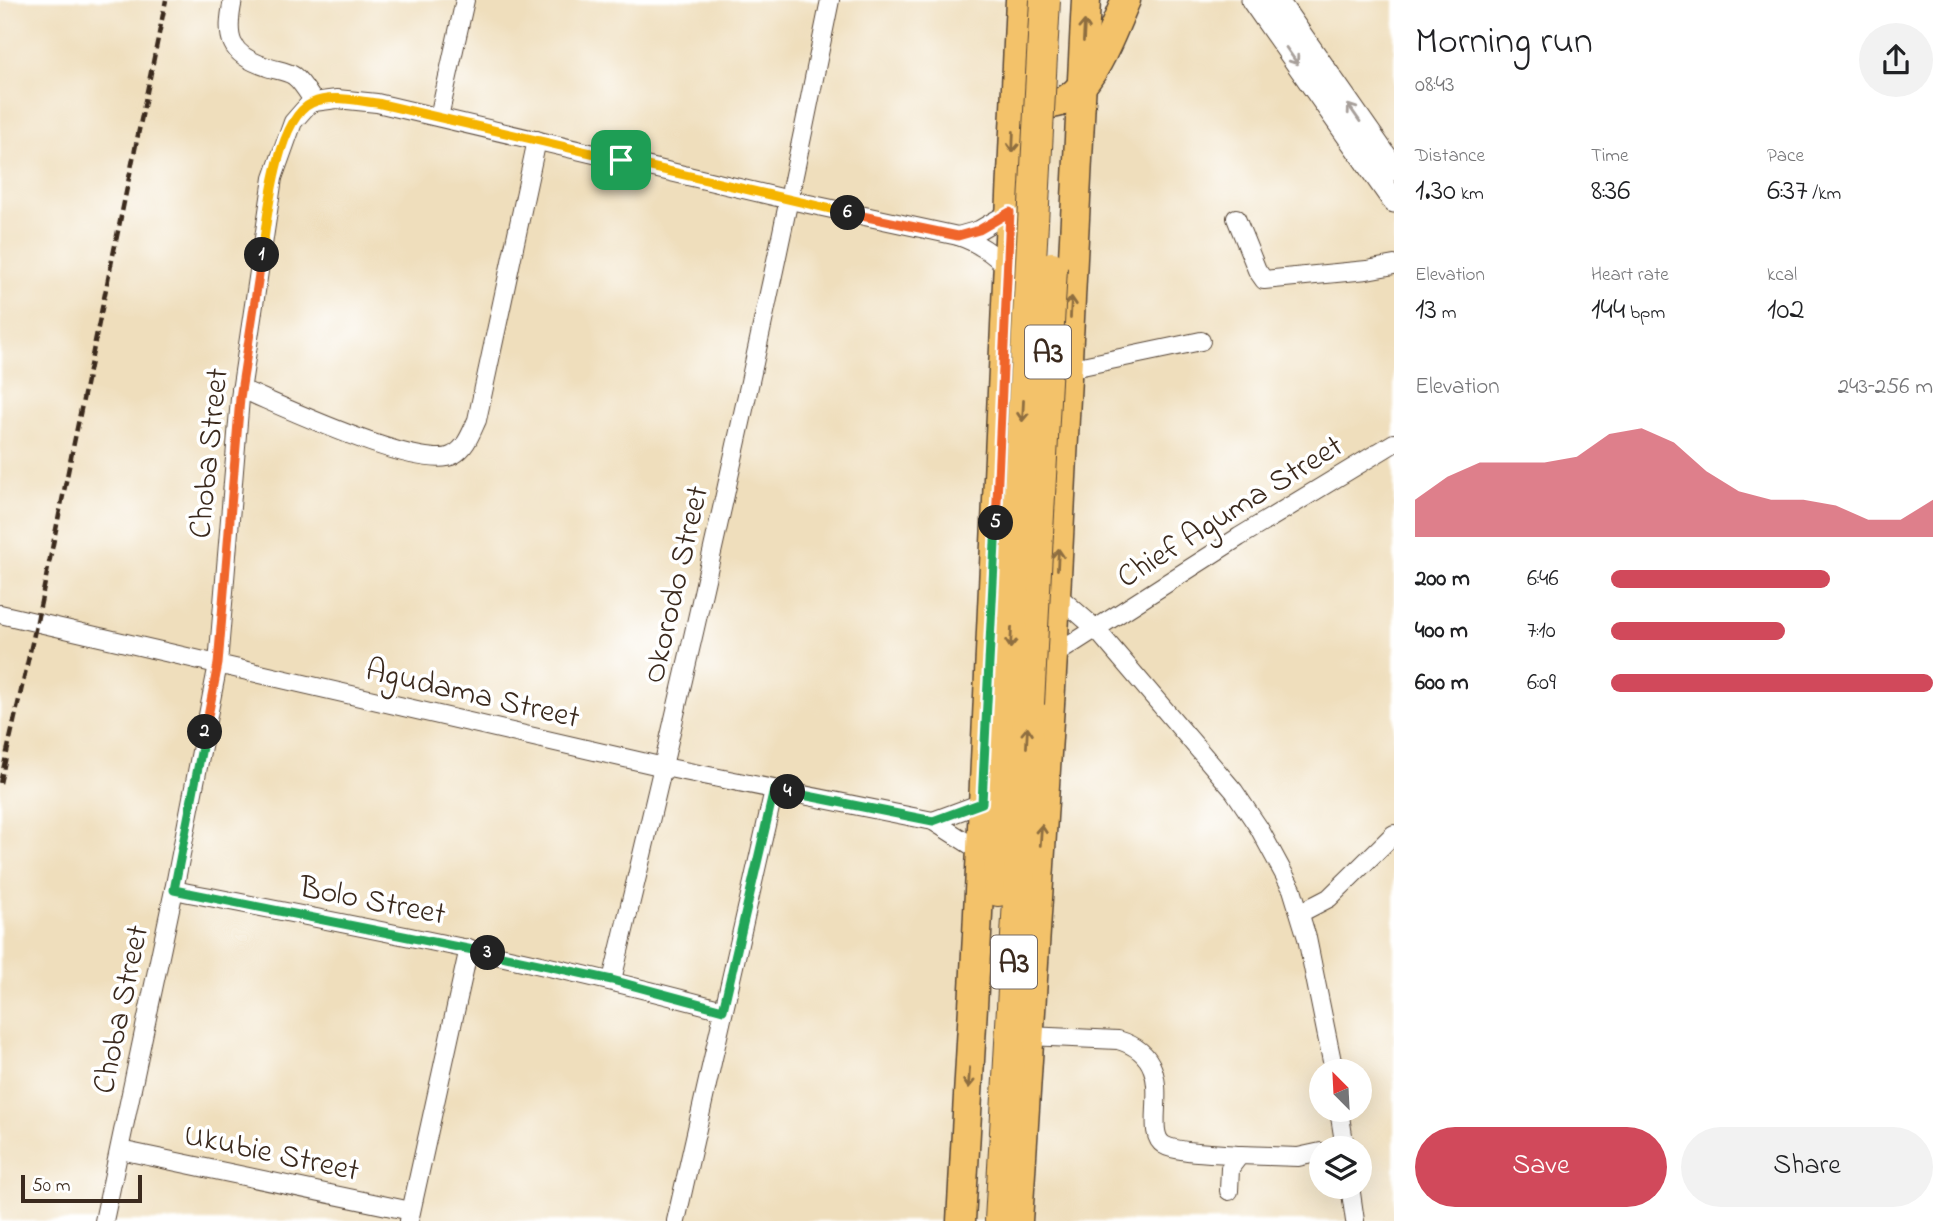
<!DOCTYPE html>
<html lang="en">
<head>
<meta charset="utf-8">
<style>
	body { margin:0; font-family:"Indie Flower",sans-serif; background:#f2f2f2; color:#202124; height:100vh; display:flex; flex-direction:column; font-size:26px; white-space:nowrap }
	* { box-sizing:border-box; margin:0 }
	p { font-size:23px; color:#757577 }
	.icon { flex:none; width:38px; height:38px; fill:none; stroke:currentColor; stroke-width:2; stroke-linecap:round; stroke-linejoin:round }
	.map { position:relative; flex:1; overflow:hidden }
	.sheet { display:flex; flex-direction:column; background:#fff; width:560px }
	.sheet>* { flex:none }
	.needle { width:46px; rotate:336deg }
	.controls { position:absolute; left:1309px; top:1059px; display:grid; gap:14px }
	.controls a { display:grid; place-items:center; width:63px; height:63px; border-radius:50%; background:#fff; box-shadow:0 7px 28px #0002; font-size:35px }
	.scale { position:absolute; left:21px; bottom:18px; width:121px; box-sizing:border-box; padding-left:7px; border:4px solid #3b2a1e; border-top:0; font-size:19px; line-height:24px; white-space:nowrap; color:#3b2a1e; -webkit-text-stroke:5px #fff; paint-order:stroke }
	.pin { position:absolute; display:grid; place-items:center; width:60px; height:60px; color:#fff; margin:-30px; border-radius:14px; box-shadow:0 4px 10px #0006 }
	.km { position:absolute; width:35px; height:35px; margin:-18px; border-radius:50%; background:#222; color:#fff; font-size:19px; line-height:35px; text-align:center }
	.round { display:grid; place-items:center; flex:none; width:74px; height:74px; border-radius:37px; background:#f2f2f2 }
	.headline { display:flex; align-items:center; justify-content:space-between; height:119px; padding:0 21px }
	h1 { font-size:38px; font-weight:600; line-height:52px }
	.metrics { display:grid; grid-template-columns:repeat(3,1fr); gap:10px; height:119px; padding:7px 21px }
	.metrics div { display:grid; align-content:center }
	.metrics b { font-size:30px; font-weight:600 }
	.metrics small { font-size:19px; font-weight:400 }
	.metrics p { font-size:19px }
	.chart { height:196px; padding:14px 21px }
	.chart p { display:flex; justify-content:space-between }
	.chart svg { width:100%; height:126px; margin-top:7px; fill:#d1495b; opacity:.7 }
	.primary-button { display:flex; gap:14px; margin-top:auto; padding:14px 21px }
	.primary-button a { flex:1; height:80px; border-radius:42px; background:#d1495b; color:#fff; font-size:28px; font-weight:600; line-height:80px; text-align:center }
	.primary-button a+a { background:#f2f2f2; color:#202124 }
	ul { padding:0 21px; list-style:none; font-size:23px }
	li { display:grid; grid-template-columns:112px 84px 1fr; align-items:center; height:52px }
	li i { height:18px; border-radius:9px; background:#d1495b }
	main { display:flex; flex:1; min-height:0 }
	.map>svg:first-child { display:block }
</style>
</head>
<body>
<main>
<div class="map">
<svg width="1394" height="1221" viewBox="0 0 1394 1221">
	<rect width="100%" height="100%" fill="#fff"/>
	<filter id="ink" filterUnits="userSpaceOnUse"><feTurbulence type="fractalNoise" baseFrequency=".0143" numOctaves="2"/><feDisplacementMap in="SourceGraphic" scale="14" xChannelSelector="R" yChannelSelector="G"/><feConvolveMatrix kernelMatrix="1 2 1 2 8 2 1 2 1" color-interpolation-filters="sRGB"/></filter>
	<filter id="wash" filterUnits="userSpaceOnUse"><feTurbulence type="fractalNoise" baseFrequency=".00686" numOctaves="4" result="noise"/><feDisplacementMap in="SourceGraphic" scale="28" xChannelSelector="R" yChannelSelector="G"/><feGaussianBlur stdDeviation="1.57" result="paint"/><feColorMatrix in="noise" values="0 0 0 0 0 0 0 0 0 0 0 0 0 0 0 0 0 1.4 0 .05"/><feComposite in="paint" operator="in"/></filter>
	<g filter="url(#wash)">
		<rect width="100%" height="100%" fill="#efdebc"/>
	</g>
	<g filter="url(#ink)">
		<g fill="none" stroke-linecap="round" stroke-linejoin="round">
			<defs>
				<g id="minor">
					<path d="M233 0C225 38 229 55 267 67 275 70 287 71 294 76 302 82 308 93 314 102"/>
					<polyline points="439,117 465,0"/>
					<polyline points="1236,218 1257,270 1264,280 1367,270 1394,265"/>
					<polyline points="958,236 979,230 1010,212"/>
					<polyline points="1068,369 1201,341"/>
					<path d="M241 389C278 404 422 473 453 455 466 448 471 433 477 420L537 140"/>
					<polyline points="1056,594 1095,628 1234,791 1259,828 1292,889 1307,938 1334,1071"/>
					<polyline points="0,614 664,767 933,821 980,851"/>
					<polyline points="1053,656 1239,537 1394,443"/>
					<polyline points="933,821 982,803"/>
					<path d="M174 890C358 926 542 961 723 1010"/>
					<polyline points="1300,913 1329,898 1394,834"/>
					<path d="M612 980C691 655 764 328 830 0"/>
					<path d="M1028 1036 1118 1040C1184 1059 1139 1130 1164 1145 1176 1153 1223 1153 1240 1155"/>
					<polyline points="1339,1110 1345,1148"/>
					<polyline points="120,1150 411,1211"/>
					<polyline points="1350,1186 1355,1221"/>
					<polyline points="1229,1191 1230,1168 1240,1155 1298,1157 1321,1152"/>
					<path d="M104 1221 174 890 218 664 240 398 273 178 293 122 308 105 314 102 337 99 377 103 790 200 958 236C979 243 992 253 1008 268"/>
					<polyline points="409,1221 469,948"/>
					<polyline points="676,1221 774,790"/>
				</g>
				<g id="tertiary">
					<polyline points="1253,0 1394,201"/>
					<polyline points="1276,0 1394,169"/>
				</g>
				<g id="primary">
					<path d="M1020 90C1076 141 1109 38 1126 0"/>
					<polyline points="961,1221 977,935 1020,0"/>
					<polyline points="1018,1221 1053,656 1086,0"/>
				</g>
				<g id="trunk">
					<polyline points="998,891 1007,706"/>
					<polyline points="1000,1221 1029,704"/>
				</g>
			</defs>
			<use href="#minor" stroke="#564536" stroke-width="20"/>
			<use href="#tertiary" stroke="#564536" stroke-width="25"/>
			<use href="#primary" stroke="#564536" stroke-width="31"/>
			<use href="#trunk" stroke="#564536" stroke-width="32"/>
			<use href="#minor" stroke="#fff" stroke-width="18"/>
			<use href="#tertiary" stroke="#fff" stroke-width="23"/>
			<use href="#primary" stroke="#f3c26a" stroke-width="28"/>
			<use href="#trunk" stroke="#f3c26a" stroke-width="30"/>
			<polyline stroke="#3b2a1e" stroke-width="4.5" stroke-dasharray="10 5" stroke-linecap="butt" points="0,783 37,621 166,0"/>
			<defs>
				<g id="trunk-bridge">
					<polyline points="1029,704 1052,267"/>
					<polyline points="1007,706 1045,0"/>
				</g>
			</defs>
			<use href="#trunk-bridge" stroke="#564536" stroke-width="32" stroke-linecap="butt"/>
			<use href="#trunk-bridge" stroke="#f3c26a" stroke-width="30"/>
		</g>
		<defs><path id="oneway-shaft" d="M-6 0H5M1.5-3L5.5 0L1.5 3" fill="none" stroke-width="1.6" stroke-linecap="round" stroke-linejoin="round" transform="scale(1.75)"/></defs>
		<g stroke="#8e6e40">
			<use href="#oneway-shaft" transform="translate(1084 31) rotate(-87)"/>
			<use href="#oneway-shaft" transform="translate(1013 142) rotate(92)"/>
			<use href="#oneway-shaft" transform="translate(1071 307) rotate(-87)"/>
			<use href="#oneway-shaft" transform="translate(1023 411) rotate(93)"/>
			<use href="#oneway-shaft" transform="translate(1058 559) rotate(-87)"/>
			<use href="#oneway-shaft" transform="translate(1011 638) rotate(93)"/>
			<use href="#oneway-shaft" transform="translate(1027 737) rotate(-87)"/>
			<use href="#oneway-shaft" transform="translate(1041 835) rotate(-86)"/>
			<use href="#oneway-shaft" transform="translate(969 1078) rotate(93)"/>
		</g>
		<g stroke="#a79f9a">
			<use href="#oneway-shaft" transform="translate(1292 56) rotate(55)"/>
			<use href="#oneway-shaft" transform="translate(1354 113) rotate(-125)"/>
		</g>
	</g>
	<g fill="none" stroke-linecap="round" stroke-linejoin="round" filter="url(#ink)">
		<defs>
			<path id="split-1" d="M262 255C267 219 276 119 312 103 331 94 357 101 377 103L621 160"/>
			<polyline id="split-2" points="205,732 218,664 240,398 262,255"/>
			<polyline id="split-3" points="205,732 174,890 488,953"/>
			<polyline id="split-4" points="488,953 612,980 723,1010 774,790 788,792"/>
			<polyline id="split-5" points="788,792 933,821 982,803 996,523"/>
			<polyline id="split-6" points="848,213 958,236 979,230 1010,212 996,523"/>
			<polyline id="split-7" points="621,160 848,213"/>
		</defs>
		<use href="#split-1" stroke="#fff" stroke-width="14"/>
		<use href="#split-2" stroke="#fff" stroke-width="14"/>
		<use href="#split-3" stroke="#fff" stroke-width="14"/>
		<use href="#split-4" stroke="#fff" stroke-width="14"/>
		<use href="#split-5" stroke="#fff" stroke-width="14"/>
		<use href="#split-6" stroke="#fff" stroke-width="14"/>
		<use href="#split-7" stroke="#fff" stroke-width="14"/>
		<use href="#split-1" stroke="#f5b400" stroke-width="9"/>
		<use href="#split-2" stroke="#f0652b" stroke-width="9"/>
		<use href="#split-3" stroke="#22a559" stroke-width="9"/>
		<use href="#split-4" stroke="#22a559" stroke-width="9"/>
		<use href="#split-5" stroke="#22a559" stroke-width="9"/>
		<use href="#split-6" stroke="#f0652b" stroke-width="9"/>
		<use href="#split-7" stroke="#f5b400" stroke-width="9"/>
	</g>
	<g text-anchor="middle" stroke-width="7" stroke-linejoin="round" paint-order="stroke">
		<g fill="#fff" stroke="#766a62" stroke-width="2">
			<rect x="1025" y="325.5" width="46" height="53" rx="5"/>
			<rect x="991" y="935.5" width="46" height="53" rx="5"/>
		</g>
		<g font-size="30" font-weight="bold" fill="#3b2a1e">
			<text x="1048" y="362">A3</text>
			<text x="1014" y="972">A3</text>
		</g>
		<g font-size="32" fill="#3b2a1e" stroke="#fff">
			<text transform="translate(207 453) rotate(-84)" y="11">Choba Street</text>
			<text transform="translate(1229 510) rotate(-32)" y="11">Chief Aguma Street</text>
			<text transform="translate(674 584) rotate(-77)" y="11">Okorodo Street</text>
			<text transform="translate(473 692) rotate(13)" y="11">Agudama Street</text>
			<text transform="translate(373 899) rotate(11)" y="11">Bolo Street</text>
			<text transform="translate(119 1009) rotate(-78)" y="11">Choba Street</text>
			<text transform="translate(272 1151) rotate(12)" y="11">Ukubie Street</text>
		</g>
	</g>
</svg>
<div class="controls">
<a><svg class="needle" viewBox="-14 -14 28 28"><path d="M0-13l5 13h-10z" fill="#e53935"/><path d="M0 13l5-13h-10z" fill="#757577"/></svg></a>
<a><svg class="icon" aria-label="layers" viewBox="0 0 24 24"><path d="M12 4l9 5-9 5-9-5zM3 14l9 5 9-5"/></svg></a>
</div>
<div class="scale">50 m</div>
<div class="pin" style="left:621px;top:160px;background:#1e9e55"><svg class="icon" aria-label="arrive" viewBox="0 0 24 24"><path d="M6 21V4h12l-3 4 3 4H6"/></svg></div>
<b class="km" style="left:262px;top:255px">1</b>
<b class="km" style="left:205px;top:732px">2</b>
<b class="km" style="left:488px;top:953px">3</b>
<b class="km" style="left:788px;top:792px">4</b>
<b class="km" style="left:996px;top:523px">5</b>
<b class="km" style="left:848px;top:213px">6</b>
</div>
<section class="sheet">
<div class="headline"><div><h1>Morning run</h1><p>08:43</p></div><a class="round"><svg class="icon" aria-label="share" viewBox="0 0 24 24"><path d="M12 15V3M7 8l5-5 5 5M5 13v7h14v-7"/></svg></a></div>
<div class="metrics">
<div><p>Distance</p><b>1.30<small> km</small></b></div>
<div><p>Time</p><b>8:36</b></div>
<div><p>Pace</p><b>6:37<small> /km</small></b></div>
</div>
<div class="metrics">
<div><p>Elevation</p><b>13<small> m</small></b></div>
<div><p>Heart rate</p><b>144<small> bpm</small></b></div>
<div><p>kcal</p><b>102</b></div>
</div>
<div class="chart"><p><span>Elevation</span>243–256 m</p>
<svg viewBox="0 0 160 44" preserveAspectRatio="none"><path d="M0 44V31L10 23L20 18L30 18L40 18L50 16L60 8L70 6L80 11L90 21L100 28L110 31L120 31L130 33L140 38L150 38L160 31V44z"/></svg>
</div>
<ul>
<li><b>200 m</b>6:46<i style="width:68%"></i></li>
<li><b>400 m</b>7:10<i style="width:54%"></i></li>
<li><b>600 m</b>6:09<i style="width:100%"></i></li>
</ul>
<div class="primary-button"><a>Save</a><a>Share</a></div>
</section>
</main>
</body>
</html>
